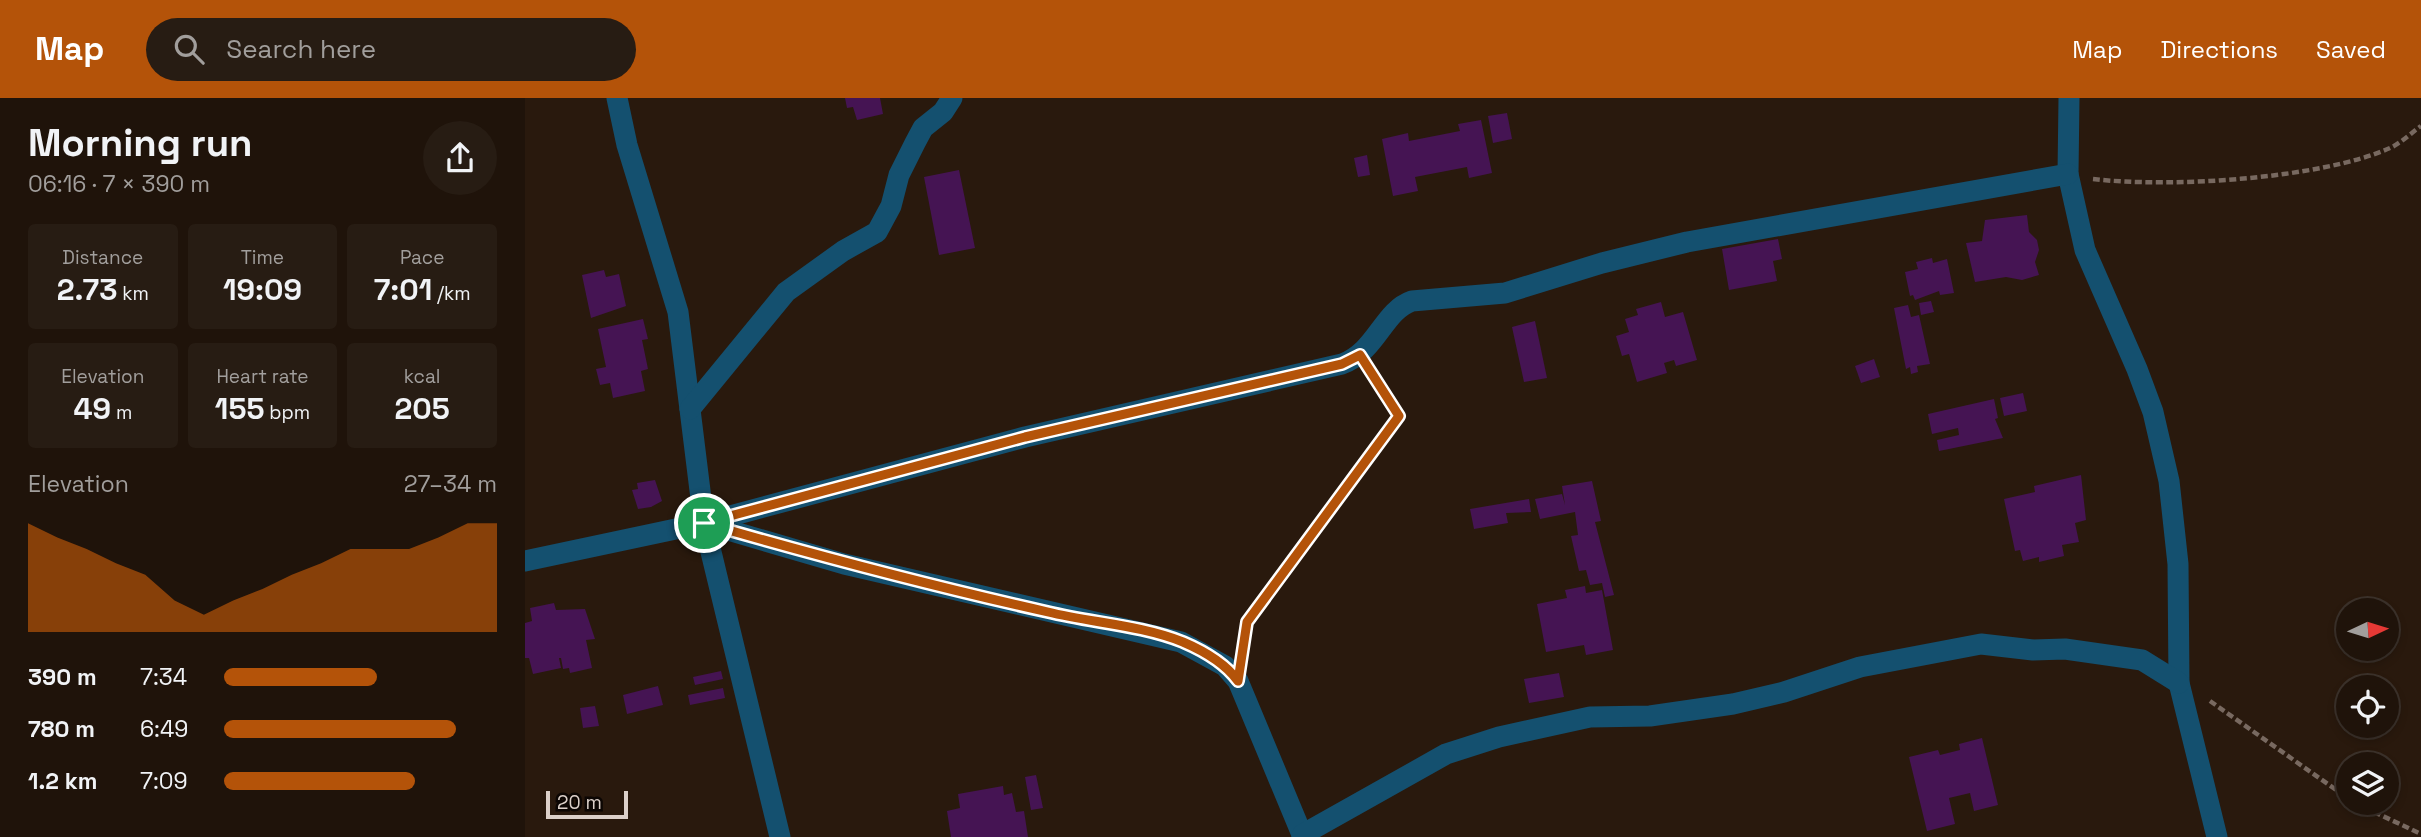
<!DOCTYPE html>
<html lang="en">
<head>
<meta charset="utf-8">
<style>
	body { margin:0; font-family:"Space Grotesk",sans-serif; background:#271c13; color:#f1f3f6; height:100vh; display:flex; flex-direction:column; font-size:26px; white-space:nowrap }
	* { box-sizing:border-box; margin:0 }
	p { font-size:23px; color:#a19e9c }
	.icon { flex:none; width:38px; height:38px; fill:none; stroke:currentColor; stroke-width:2; stroke-linecap:round; stroke-linejoin:round }
	.map { position:relative; flex:1; overflow:hidden }
	.side { display:flex; flex-direction:column; background:#1f130a; width:525px }
	.side>* { flex:none }
	.needle { width:46px; rotate:86deg }
	.fabs { position:absolute; left:1811px; top:500px; display:grid; gap:14px }
	.fabs a { display:grid; place-items:center; width:63px; height:63px; border-radius:50%; background:#1f130a; box-shadow:0 4px 10px #0003,0 0 0 2px #3c322b; font-size:35px }
	.scale { position:absolute; left:21px; bottom:18px; width:82px; box-sizing:border-box; padding-left:7px; border:4px solid #dcd0c9; border-top:0; font-size:19px; line-height:24px; white-space:nowrap; color:#dcd0c9; -webkit-text-stroke:5px #0c0603; paint-order:stroke }
	.pin { position:absolute; display:grid; place-items:center; width:60px; height:60px; color:#fff; margin:-30px; border:4px solid #fff; border-radius:50%; box-shadow:0 2px 7px #0007 }
	.round { display:grid; place-items:center; flex:none; width:74px; height:74px; border-radius:37px; background:#271c13 }
	.overview { display:flex; align-items:center; justify-content:space-between; height:119px; padding:0 28px }
	h1 { font-size:38px; font-weight:700; line-height:52px }
	.stats { display:grid; grid-template-columns:repeat(3,1fr); gap:10px; height:119px; padding:7px 28px }
	.stats div { display:grid; align-content:center; border-radius:7px; background:#271c13; text-align:center }
	.stats b { font-size:30px; font-weight:700 }
	.stats small { font-size:19px; font-weight:400 }
	.stats p { font-size:19px }
	.chart { height:196px; padding:14px 28px }
	.chart p { display:flex; justify-content:space-between }
	.chart svg { width:100%; height:126px; margin-top:7px; fill:#b45309; opacity:.7 }
	ul { padding:0 28px; list-style:none; font-size:23px }
	li { display:grid; grid-template-columns:112px 84px 1fr; align-items:center; height:52px }
	li i { height:18px; border-radius:9px; background:#b45309 }
	header { display:flex; align-items:center; gap:42px; box-sizing:border-box; height:98px; padding:0 35px; background:#b45309; color:#fff }
	header strong { font-size:33px }
	nav { display:flex; gap:38px; margin-inline-start:auto; font-size:24px }
	.search { width:490px; height:63px; background:#271c13; display:flex; align-items:center; gap:18px; box-sizing:border-box; padding:0 24px; border-radius:38px; color:#a19e9c; font-size:26px }
	main { display:flex; flex:1; min-height:0 }
	.map>svg:first-child { display:block }
</style>
</head>
<body>
<header>
<strong>Map</strong>
<div class="search"><svg class="icon" aria-label="search" viewBox="0 0 24 24"><circle cx="10" cy="10" r="6"/><path d="M15 15l6 6"/></svg>Search here</div>
<nav><a>Map</a><a>Directions</a><a>Saved</a></nav>
</header>
<main>
<section class="side">
<div class="overview"><div><h1>Morning run</h1><p>06:16 · 7 × 390 m</p></div><a class="round"><svg class="icon" aria-label="share" viewBox="0 0 24 24"><path d="M12 15V3M7 8l5-5 5 5M5 13v7h14v-7"/></svg></a></div>
<div class="stats">
<div><p>Distance</p><b>2.73<small> km</small></b></div>
<div><p>Time</p><b>19:09</b></div>
<div><p>Pace</p><b>7:01<small> /km</small></b></div>
</div>
<div class="stats">
<div><p>Elevation</p><b>49<small> m</small></b></div>
<div><p>Heart rate</p><b>155<small> bpm</small></b></div>
<div><p>kcal</p><b>205</b></div>
</div>
<div class="chart"><p><span>Elevation</span>27–34 m</p>
<svg viewBox="0 0 160 44" preserveAspectRatio="none"><path d="M0 44V6L10 11L20 15L30 20L40 24L50 33L60 38L70 33L80 29L90 24L100 20L110 15L120 15L130 15L140 11L150 6L160 6V44z"/></svg>
</div>
<ul>
<li><b>390 m</b>7:34<i style="width:56%"></i></li>
<li><b>780 m</b>6:49<i style="width:85%"></i></li>
<li><b>1.2 km</b>7:09<i style="width:70%"></i></li>
</ul>
</section>
<div class="map">
<svg width="1896" height="739" viewBox="0 0 1896 739">
	<rect width="100%" height="100%" fill="#29190d"/>
	<g fill="#451453">
		<polygon points="320,0 355,0 358,16 332,22 328,9 322,10"/>
		<polygon points="982,15 987,41 968,45 963,18"/>
		<polygon points="956,22 967,75 944,80 942,69 890,79 893,93 868,98 857,41 883,35 884,43 935,33 933,26"/>
		<polygon points="842,57 845,77 833,79 829,60"/>
		<polygon points="434,72 450,150 414,157 399,79"/>
		<polygon points="1502,117 1504,134 1512,142 1514,152 1510,164 1514,177 1497,182 1481,179 1450,184 1441,145 1457,143 1460,122"/>
		<polygon points="1253,141 1257,161 1248,163 1252,183 1204,192 1197,151"/>
		<polygon points="1407,160 1408,165 1422,161 1429,195 1415,197 1414,193 1390,202 1388,197 1385,198 1380,174 1393,171 1391,164"/>
		<polygon points="79,172 81,179 94,176 101,208 66,220 57,177"/>
		<polygon points="1406,203 1409,214 1396,217 1394,205"/>
		<polygon points="1136,204 1140,219 1158,214 1172,262 1151,268 1149,262 1139,265 1142,275 1112,284 1104,256 1097,258 1091,238 1104,234 1100,221 1113,217 1111,211"/>
		<polygon points="1383,207 1386,219 1394,217 1405,266 1392,268 1393,274 1386,276 1385,269 1381,271 1369,210"/>
		<polygon points="118,221 123,241 117,242 123,271 116,273 120,293 88,300 85,285 75,287 71,271 81,269 73,231"/>
		<polygon points="1010,223 1022,280 999,284 987,229"/>
		<polygon points="1349,261 1355,279 1336,285 1330,268"/>
		<polygon points="1498,295 1502,313 1479,318 1475,300"/>
		<polygon points="1469,301 1473,320 1470,321 1478,340 1414,353 1412,342 1434,337 1433,330 1407,336 1403,316"/>
		<polygon points="1556,377 1561,422 1550,425 1554,444 1537,447 1539,458 1514,464 1514,459 1498,463 1495,452 1490,453 1479,401 1510,394 1509,388"/>
		<polygon points="130,382 137,403 126,409 113,411 107,392 113,391 112,385"/>
		<polygon points="1067,383 1076,423 1070,424 1089,497 1080,499 1077,485 1065,487 1061,472 1054,473 1046,438 1053,437 1050,414 1015,421 1010,401 1037,396 1040,407 1037,388"/>
		<polygon points="1004,401 1006,414 981,415 983,425 949,431 945,411"/>
		<polygon points="1060,488 1061,495 1077,492 1088,552 1061,557 1059,547 1021,554 1012,506 1042,500 1040,492"/>
		<polygon points="29,505 31,512 60,511 70,541 61,542 67,570 45,575 44,570 38,571 36,560 34,560 36,570 8,576 4,560 0,560 0,525 7,523 5,510"/>
		<polygon points="196,573 198,581 170,587 168,579"/>
		<polygon points="1034,575 1039,599 1004,605 999,581"/>
		<polygon points="133,588 138,607 102,616 98,597"/>
		<polygon points="198,590 200,600 165,607 163,597"/>
		<polygon points="70,608 74,628 58,630 55,610"/>
		<polygon points="1457,640 1473,707 1449,713 1445,695 1424,700 1430,726 1402,733 1384,659 1413,652 1415,657 1435,652 1434,646"/>
		<polygon points="511,677 518,710 506,712 500,679"/>
		<polygon points="478,688 479,697 487,695 491,714 499,713 503,739 426,739 422,713 435,710 433,696"/>
	</g>
	<g fill="none" stroke-linecap="round" stroke-linejoin="round">
		<g stroke="#786960" stroke-width="4.5" stroke-dasharray="7 3.5" stroke-linecap="butt">
			<path d="M1568 81C1645 90 1795 81 1865 50 1876 45 1886 35 1896 28"/>
			<polyline points="718,551 722,524 874,318 847,276"/>
			<polyline points="1685,603 1824,701"/>
			<polyline points="1830,705 1896,736"/>
		</g>
		<g stroke="#14506f" stroke-width="21">
			<polyline points="92,0 102,47 153,214 179,425 255,739"/>
			<polyline points="1544,0 1543,76 1560,152 1612,271 1628,314 1644,383 1653,466 1654,585 1692,739"/>
			<polyline points="165,311 261,194 318,153 352,134 366,108 374,77 390,45 398,30 418,14 427,0"/>
			<path d="M179 425 500 339 817 266C852 253 858 213 887 203L980 195 1077 165 1162 144 1543 76"/>
			<polyline points="0,463 179,425 319,466 656,544 700,568 713,583 778,739"/>
			<polyline points="777,737 921,656 974,639 1065,619 1125,618 1208,606 1259,594 1335,569 1456,546 1508,552 1540,551 1617,562 1654,585"/>
		</g>
	</g>
	<g fill="none" stroke-linecap="round" stroke-linejoin="round">
		<defs>
			<path id="route" d="M835 257 874 318 722 524 713 583C700 565 679 553 658 544 615 527 568 525 523 514 407 488 293 458 179 425L500 339 817 266Z"/>
		</defs>
		<use href="#route" stroke="#fff" stroke-width="14"/>
		<use href="#route" stroke="#b45309" stroke-width="9"/>
	</g>
</svg>
<div class="fabs">
<a><svg class="needle" viewBox="-14 -14 28 28"><path d="M0-13l5 13h-10z" fill="#e53935"/><path d="M0 13l5-13h-10z" fill="#a19e9c"/></svg></a>
<a><svg class="icon" aria-label="locate" viewBox="0 0 24 24"><circle cx="12" cy="12" r="6"/><path d="M12 2v4M12 18v4M2 12h4M18 12h4"/></svg></a>
<a><svg class="icon" aria-label="layers" viewBox="0 0 24 24"><path d="M12 4l9 5-9 5-9-5zM3 14l9 5 9-5"/></svg></a>
</div>
<div class="scale">20 m</div>
<div class="pin" style="left:179px;top:425px;background:#1e9e55"><svg class="icon" aria-label="arrive" viewBox="0 0 24 24"><path d="M6 21V4h12l-3 4 3 4H6"/></svg></div>
</div>
</main>
</body>
</html>
